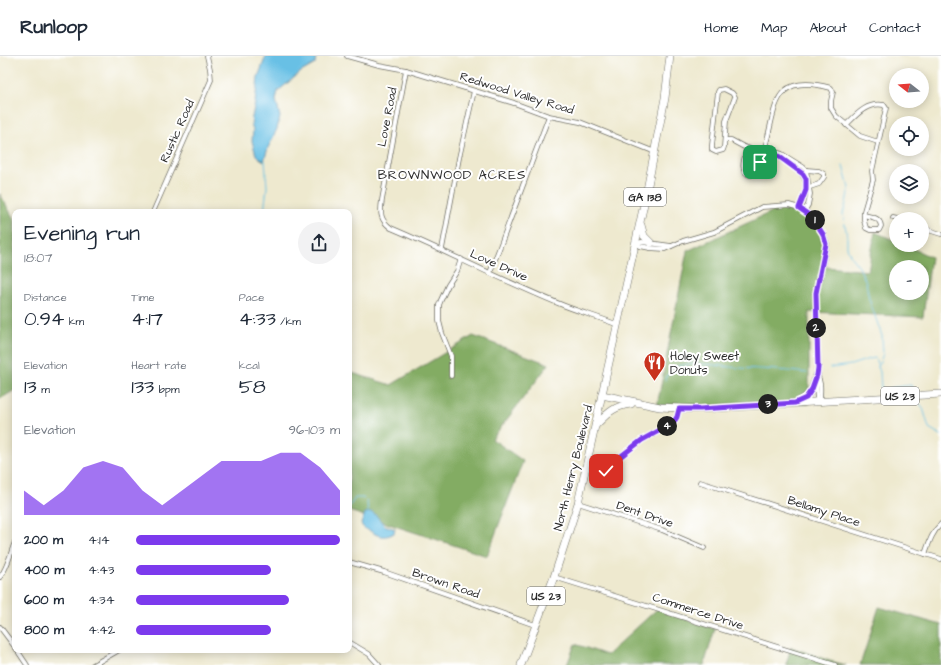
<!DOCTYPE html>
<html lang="en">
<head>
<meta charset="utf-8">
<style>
	body { margin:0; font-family:"Architects Daughter",sans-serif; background:#f2f2f3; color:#1f2937; height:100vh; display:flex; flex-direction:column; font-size:15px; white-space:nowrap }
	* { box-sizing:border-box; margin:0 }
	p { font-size:13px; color:#747a83 }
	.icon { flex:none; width:22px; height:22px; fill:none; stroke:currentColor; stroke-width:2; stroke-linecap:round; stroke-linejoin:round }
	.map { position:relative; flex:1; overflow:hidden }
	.drawer { position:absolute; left:12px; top:153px; width:340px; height:444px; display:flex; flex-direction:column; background:#fff; border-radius:8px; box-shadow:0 2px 10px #0003 }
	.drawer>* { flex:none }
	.needle { width:26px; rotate:287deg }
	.fabs { position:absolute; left:889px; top:12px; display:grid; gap:8px }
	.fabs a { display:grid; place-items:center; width:40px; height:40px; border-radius:50%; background:#fff; box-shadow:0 2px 10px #0003; font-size:20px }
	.pin { position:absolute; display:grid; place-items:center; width:34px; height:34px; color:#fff; margin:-17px; border-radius:8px; box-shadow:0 2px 6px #0006 }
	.km { position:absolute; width:20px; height:20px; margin:-10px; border-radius:50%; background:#222; color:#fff; font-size:11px; line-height:20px; text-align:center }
	.round { display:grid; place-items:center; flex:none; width:42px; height:42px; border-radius:21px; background:#f2f2f3 }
	.overview { display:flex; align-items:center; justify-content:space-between; height:68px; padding:0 12px }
	h1 { font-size:22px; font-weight:600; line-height:30px }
	.figures { display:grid; grid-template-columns:repeat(3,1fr); gap:6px; height:68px; padding:4px 12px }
	.figures div { display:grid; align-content:center }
	.figures b { font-size:20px; font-weight:600 }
	.figures small { font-size:11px; font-weight:400 }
	.figures p { font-size:11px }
	.chart { height:112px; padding:8px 12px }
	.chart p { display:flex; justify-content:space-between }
	.chart svg { width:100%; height:72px; margin-top:4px; fill:#7c3aed; opacity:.7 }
	ul { padding:0 12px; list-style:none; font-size:13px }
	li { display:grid; grid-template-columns:64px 48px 1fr; align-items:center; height:30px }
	li i { height:10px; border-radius:5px; background:#7c3aed }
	header { display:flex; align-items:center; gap:24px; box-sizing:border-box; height:56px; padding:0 20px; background:#fff; border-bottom:1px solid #e0e1e3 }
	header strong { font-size:19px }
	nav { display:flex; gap:22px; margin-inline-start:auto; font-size:14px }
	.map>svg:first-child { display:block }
</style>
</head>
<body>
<header>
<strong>Runloop</strong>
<nav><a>Home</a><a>Map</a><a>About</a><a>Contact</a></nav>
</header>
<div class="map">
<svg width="941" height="609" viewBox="0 0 941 609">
	<rect width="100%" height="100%" fill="#fff"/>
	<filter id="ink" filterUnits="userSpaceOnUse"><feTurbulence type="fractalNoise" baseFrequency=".025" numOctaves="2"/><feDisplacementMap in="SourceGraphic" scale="8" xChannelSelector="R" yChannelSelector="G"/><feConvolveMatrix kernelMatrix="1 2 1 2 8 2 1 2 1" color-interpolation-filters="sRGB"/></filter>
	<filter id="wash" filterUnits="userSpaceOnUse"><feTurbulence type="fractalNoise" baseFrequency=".012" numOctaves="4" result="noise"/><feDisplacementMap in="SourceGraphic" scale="16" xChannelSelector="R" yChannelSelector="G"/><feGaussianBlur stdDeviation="0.9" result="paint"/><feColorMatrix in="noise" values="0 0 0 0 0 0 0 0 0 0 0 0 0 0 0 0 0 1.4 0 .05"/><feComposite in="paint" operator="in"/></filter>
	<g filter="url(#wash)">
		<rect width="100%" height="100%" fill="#eee9cf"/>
		<g fill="#83ac64" stroke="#576c48" fill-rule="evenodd">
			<polygon points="0,138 15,165 15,334 0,343"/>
			<path d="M784 150 819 169 826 211 868 215 875 176 896 185V189H905L931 201 923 261 809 256V348L657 350 687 195ZM896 211H922V237H896Z"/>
			<polygon points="473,280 549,308 492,383 523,405 487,500 349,455 349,316 391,329"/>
			<polygon points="879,551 941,569 941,609 860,609"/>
			<polygon points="657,553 715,573 704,609 567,609 575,588 607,599"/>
			<polygon points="791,591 830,605 846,609 786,609"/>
		</g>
		<g fill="#68c0e5" stroke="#4a7688">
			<polygon points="266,0 316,0 315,8 301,16 278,35 276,44 280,61 277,73 268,92 264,105 258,101 256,99 252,85 253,74 251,69 252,61 255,47 258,21"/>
			<path d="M371 456 376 459 384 469 395 473 394 477C386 482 379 481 372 476 367 473 364 474 361 468L365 457Z"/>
		</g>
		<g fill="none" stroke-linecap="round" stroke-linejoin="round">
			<g stroke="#68c0e5" stroke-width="1">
				<polyline points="843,110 849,132 846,147 843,158 847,180 847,191 851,201 859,211 866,226 869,243 882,280 883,298 878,311"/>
				<polyline points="264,156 267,131 265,104"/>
				<polyline points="830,312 851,309 869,303 875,302 880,316 881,332"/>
				<path d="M665 324 672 312C694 304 717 310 740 312 762 313 785 314 807 317"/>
				<polyline points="889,332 911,329 913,334"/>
				<polyline points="918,345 923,352 929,372 941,379"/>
				<polyline points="349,451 355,442 363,442 367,446 368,456"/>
			</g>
		</g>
	</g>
	<g filter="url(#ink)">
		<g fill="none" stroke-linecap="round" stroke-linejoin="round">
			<defs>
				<g id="minor">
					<polyline points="347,0 379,9 406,14 514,47 549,60 580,66 655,96"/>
					<path d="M406 14 382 144C380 157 380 164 391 172 448 196 503 225 560 248 579 256 599 261 618 269"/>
					<polygon points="724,33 732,37 735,41 726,65 724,91 723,94 716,96 712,94 712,89 718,36 719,34"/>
					<path d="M846 69C857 58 867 46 884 49L886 52 872 115 873 124 864 155C863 162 864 166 866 172L870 174H879L881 170C880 161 871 161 864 159"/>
					<polyline points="726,84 731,84 744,91 761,96 772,97 775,96 782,98 803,111 806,114 810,138 808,149 805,154"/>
					<path d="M747 92C745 100 738 118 751 119 757 114 760 108 762 100 778 59 766 14 831 32L833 36 831 45V52L836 60 860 80 878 86"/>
					<path d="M773 97C780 100 786 105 792 109 811 123 809 131 799 152"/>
					<polyline points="806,114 819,115 824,118 824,121 819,128 810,131"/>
					<polyline points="153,156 211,24 210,13 207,0"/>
					<polyline points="893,162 897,163"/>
					<polyline points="922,172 941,178"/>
					<polyline points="636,187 640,190 650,192 665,193 683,185 714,176 762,151 789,149 803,153 812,161 823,177 827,188 816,237 818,312 817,321"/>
					<polyline points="636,187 642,186 671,190"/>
					<polyline points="442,193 459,102 474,35"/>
					<polyline points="490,217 549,60"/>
					<path d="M817 319C822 326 820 337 820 345"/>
					<polyline points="451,320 451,300 442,277 439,265 439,249 441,244 448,229 457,215 461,203"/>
					<polyline points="816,328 817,345"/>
					<polyline points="606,415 616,404 642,384 673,367 677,361 679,353"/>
					<polyline points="700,426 941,503"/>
					<polyline points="578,447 662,474 704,492"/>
					<path d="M925 498C929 487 932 476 941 468"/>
					<polyline points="349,506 384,516 535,569"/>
					<path d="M0 521C8 511 10 498 15 486"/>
					<polyline points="554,521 835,609"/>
					<polyline points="0,571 15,591"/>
					<polyline points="349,586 369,598 379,609"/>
					<polyline points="17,594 27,609"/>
					<polyline points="93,609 119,594"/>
				</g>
				<g id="primary">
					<polyline points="602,339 660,351 700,353 941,338"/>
					<path d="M799 345C811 340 813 331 817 319"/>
					<path d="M596 369C608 357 614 350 631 348"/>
				</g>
				<g id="trunk">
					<polyline points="641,169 644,180 651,187"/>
					<polyline points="521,609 554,521 578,447 646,139 665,42 670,0"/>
				</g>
			</defs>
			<use href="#minor" stroke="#6f6e64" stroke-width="5.5"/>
			<use href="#primary" stroke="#6f6e64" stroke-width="8"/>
			<use href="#trunk" stroke="#6f6e64" stroke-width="8"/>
			<use href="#minor" stroke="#fff" stroke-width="4"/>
			<use href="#primary" stroke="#fff" stroke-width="7"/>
			<use href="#trunk" stroke="#fff" stroke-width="7"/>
		</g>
	</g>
	<g fill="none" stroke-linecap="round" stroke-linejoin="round" filter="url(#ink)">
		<defs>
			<polyline id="route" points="606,415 616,404 642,384 673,367 677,361 679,353 700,353 795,347 806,342 812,333 817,319 818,312 816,237 826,188 823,178 812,161 799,152 806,134 806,123 803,118 777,99 773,97 764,97 760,106"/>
		</defs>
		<use href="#route" stroke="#fff" stroke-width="8"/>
		<use href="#route" stroke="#7c3aed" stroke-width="5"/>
	</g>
	<defs>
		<symbol id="restaurant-pin" viewBox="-11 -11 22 30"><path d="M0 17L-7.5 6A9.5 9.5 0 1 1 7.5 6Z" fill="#c8321e" stroke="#fff"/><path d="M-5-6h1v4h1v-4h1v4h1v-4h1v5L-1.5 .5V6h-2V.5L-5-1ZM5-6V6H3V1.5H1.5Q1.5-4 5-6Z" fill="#fff"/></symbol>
	</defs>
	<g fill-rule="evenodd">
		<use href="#restaurant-pin" x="642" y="294" width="25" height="34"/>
	</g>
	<g text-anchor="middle" stroke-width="4" stroke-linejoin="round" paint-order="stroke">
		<g fill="#fff" stroke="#6b6b6b" stroke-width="1">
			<rect x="624" y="132" width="42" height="18" rx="3"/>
			<rect x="881" y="331" width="38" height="18" rx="3"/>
			<rect x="527" y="531" width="38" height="18" rx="3"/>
		</g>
		<g font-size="11" font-weight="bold" fill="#2b2b2b">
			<text x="645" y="145">GA 138</text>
			<text x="900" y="344">US 23</text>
			<text x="546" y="544">US 23</text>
		</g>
		<g font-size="12" fill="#2b2b2b" stroke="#fff">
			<text transform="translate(517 37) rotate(17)" y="4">Redwood Valley Road</text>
			<text transform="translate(387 61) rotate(-79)" y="4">Love Road</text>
			<text transform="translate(177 75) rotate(-66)" y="4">Rustic Road</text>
			<text transform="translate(499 209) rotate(24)" y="4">Love Drive</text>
			<text transform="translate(573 412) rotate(-76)" y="4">North Henry Boulevard</text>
			<text transform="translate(824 455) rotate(18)" y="4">Bellamy Place</text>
			<text transform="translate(645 458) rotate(19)" y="4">Dent Drive</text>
			<text transform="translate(446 527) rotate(19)" y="4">Brown Road</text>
			<text transform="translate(698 555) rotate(18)" y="4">Commerce Drive</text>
		</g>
		<g font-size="12" fill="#2b2b2b" stroke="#fff" text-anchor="start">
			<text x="670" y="304">Holey Sweet<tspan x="670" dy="14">Donuts</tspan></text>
		</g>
		<g font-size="13" letter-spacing="1" fill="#2b2b2b" stroke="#fff">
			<text x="452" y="123">BROWNWOOD ACRES</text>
		</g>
	</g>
</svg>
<div class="fabs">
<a><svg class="needle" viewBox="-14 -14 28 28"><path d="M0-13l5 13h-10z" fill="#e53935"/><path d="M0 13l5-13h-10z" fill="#747a83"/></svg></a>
<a><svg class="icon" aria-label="locate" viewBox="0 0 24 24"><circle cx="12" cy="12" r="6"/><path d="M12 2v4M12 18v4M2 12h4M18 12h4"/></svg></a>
<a><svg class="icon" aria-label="layers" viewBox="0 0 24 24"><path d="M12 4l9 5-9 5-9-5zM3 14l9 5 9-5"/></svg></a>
<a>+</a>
<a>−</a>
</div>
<div class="pin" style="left:760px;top:106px;background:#1e9e55"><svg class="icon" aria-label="arrive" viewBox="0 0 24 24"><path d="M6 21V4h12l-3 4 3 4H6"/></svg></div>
<div class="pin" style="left:606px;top:415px;background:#d93025"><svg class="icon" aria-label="check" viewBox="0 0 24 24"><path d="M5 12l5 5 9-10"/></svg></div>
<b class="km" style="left:815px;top:164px">1</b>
<b class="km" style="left:816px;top:272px">2</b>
<b class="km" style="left:768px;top:348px">3</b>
<b class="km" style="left:667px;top:370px">4</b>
<section class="drawer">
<div class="overview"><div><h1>Evening run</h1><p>18:07</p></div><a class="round"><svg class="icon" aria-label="share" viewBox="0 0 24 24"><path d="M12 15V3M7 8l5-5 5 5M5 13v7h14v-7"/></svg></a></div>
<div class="figures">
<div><p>Distance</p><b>0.94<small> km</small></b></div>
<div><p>Time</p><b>4:17</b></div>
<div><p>Pace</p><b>4:33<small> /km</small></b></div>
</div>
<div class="figures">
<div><p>Elevation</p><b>13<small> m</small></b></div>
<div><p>Heart rate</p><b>133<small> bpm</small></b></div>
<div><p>kcal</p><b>58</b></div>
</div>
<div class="chart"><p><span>Elevation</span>96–103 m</p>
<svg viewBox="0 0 160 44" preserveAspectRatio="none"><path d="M0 44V29L10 38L20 29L30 15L40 11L50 15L60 29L70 38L80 29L90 20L100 11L110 11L120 11L130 6L140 6L150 15L160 29V44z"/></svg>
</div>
<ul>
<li><b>200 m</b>4:14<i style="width:100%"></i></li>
<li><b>400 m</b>4:43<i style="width:66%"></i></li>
<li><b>600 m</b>4:34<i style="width:75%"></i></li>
<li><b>800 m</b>4:42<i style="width:66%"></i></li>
</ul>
</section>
</div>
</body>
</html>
